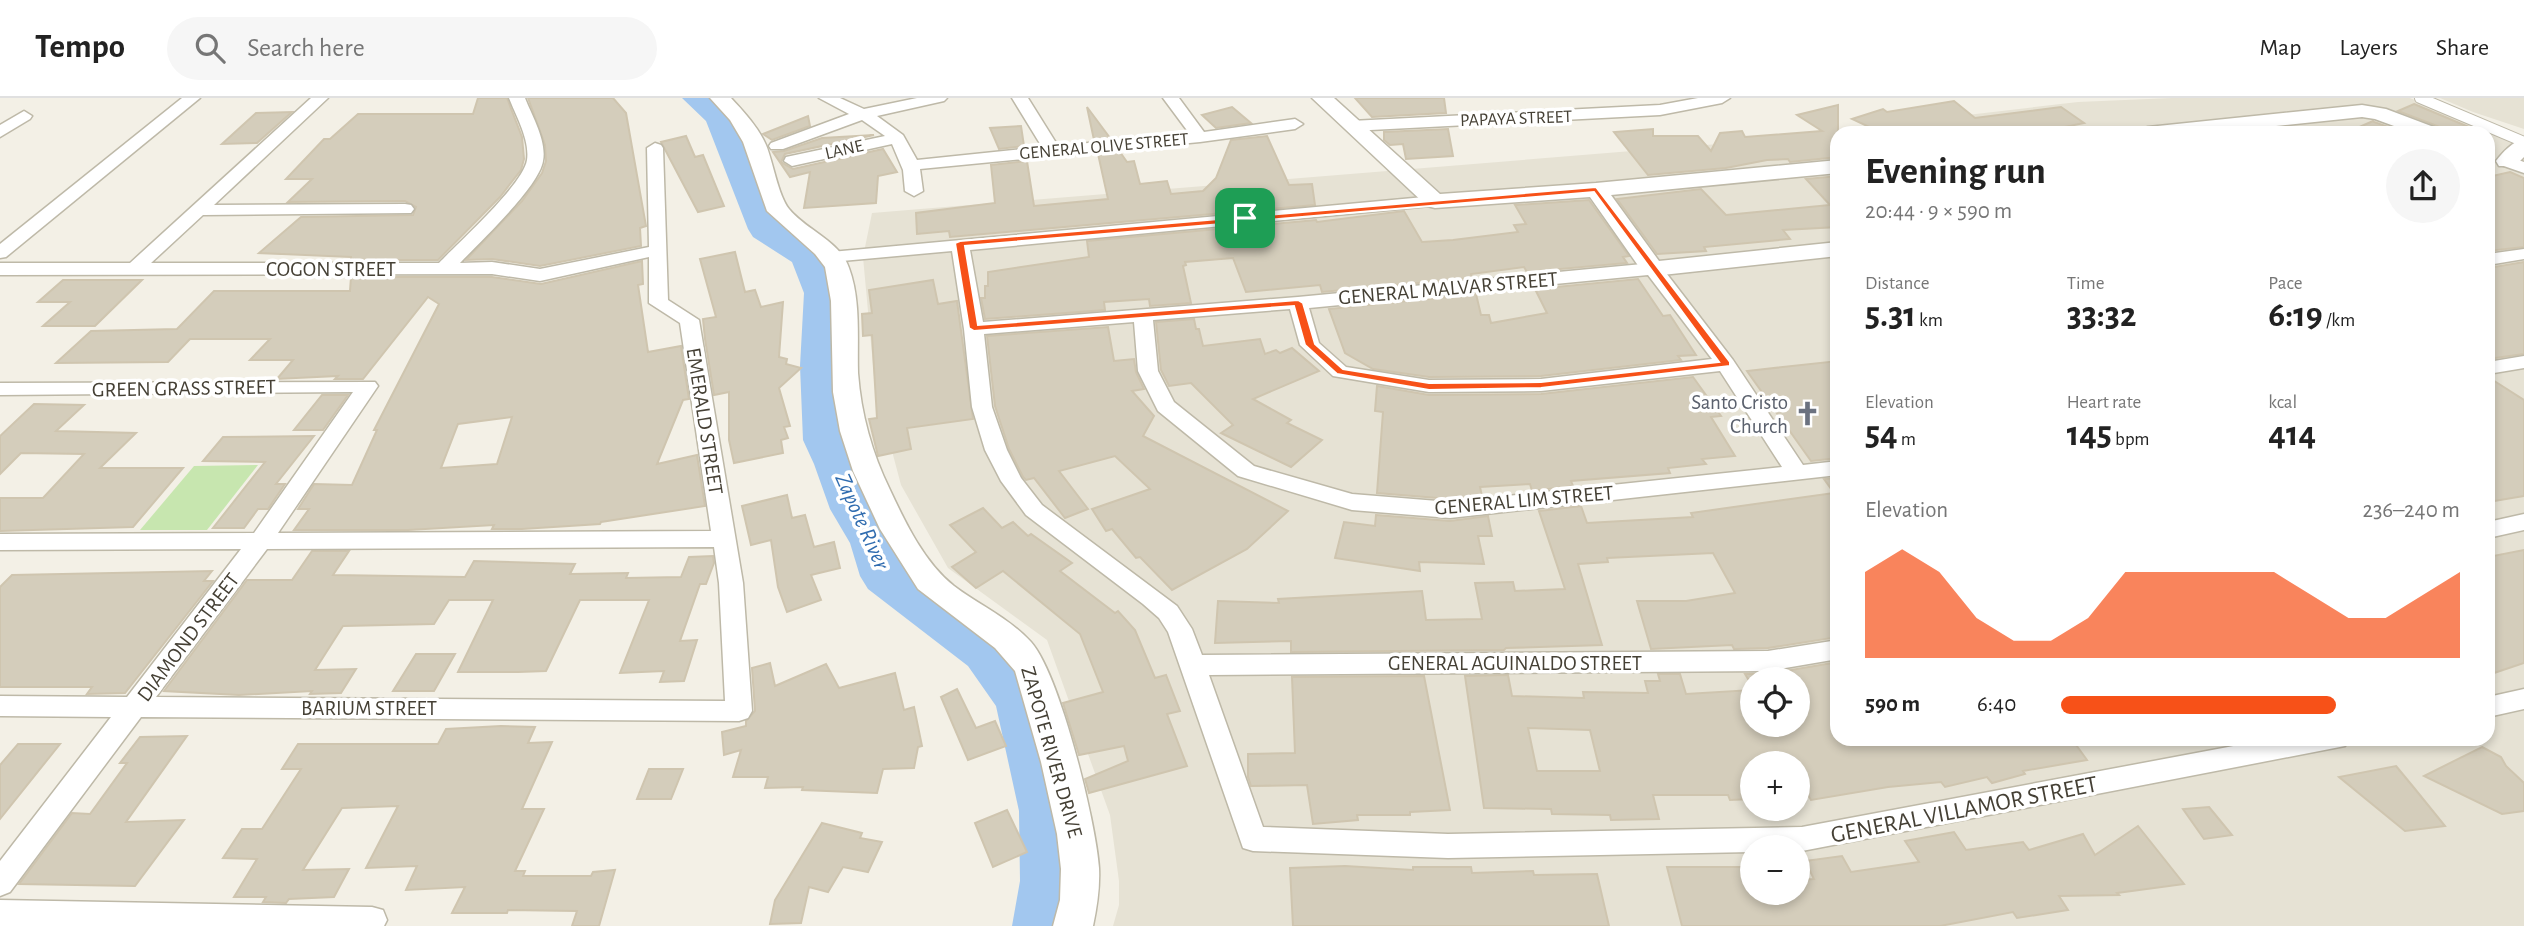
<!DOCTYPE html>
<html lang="en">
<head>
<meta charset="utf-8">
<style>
	body { margin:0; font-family:"Alegreya Sans",sans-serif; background:#f6f6f6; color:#222; height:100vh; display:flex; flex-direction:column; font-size:26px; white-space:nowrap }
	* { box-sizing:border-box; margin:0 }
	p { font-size:23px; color:#767676 }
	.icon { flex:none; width:38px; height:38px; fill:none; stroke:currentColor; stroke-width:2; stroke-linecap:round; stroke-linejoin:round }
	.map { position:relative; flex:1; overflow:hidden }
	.details { position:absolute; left:1830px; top:28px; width:665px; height:620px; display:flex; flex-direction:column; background:#fff; border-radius:21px; box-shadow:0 4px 10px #0003 }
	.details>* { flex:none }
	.fabs { position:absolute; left:1740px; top:569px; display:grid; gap:14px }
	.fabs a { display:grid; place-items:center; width:70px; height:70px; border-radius:50%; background:#fff; box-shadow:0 4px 10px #0003; font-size:35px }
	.pin { position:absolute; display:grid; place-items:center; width:60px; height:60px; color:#fff; margin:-30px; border-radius:14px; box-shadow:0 4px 10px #0006 }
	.round { display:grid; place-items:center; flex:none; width:74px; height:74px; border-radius:37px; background:#f6f6f6 }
	.head { display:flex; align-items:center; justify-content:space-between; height:119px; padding:0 35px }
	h1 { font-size:38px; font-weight:700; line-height:52px }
	.stats { display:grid; grid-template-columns:repeat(3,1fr); gap:10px; height:119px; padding:7px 35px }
	.stats div { display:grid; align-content:center }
	.stats b { font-size:35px; font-weight:700 }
	.stats small { font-size:19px; font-weight:400 }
	.stats p { font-size:19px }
	.chart { height:196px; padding:14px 35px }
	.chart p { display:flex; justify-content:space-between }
	.chart svg { width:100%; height:126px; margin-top:7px; fill:#f75118; opacity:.7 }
	ul { padding:0 35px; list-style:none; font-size:23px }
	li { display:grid; grid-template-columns:112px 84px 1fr; align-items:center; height:52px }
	li i { height:18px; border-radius:9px; background:#f75118 }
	header { display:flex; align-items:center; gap:42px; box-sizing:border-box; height:98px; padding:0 35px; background:#fff; border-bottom:2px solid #e0e0e0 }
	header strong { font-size:33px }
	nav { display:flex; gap:38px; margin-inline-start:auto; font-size:24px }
	.search { width:490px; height:63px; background:#f6f6f6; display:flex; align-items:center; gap:18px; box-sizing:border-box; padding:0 24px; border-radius:38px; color:#767676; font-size:26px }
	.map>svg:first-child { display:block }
</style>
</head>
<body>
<header>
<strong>Tempo</strong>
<div class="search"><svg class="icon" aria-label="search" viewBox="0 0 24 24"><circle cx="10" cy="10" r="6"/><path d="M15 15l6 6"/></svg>Search here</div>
<nav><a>Map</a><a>Layers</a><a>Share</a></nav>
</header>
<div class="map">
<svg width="2524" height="828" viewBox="0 0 2524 828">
	<rect width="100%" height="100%" fill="#f3f0e6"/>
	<g fill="#e6e2d4" fill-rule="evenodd">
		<path d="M2172 0H2410L2488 35H1838V640H2488V35L2524 51V828H1113L1119 807V783L1110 717 1047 542 948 470 901 387 875 289 863 159 872 115 1718 46 2078 4ZM1752 581H1797V626H1752ZM1752 665H1797V710H1752ZM1752 749H1797V794H1752Z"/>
		<polygon points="2440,0 2524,0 2524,31 2473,14"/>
	</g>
	<polygon fill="#c7e6af" points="258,367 207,432 140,432 194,368"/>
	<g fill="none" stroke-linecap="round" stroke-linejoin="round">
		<polygon fill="#a2c7ef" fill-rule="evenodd" points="682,0 719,0 733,12 783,125 821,148 836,170 844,195 844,268 849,342 878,409 900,445 908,468 1006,538 1043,587 1051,603 1079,713 1084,783 1076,828 1012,828 1020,783 1019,713 996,608 968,568 868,491 860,478 850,445 830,411 814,366 803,342 800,268 804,195 792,164 753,139 748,131 706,23"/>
	</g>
	<g fill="#d4cdbb" stroke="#cfc5af" stroke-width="2" fill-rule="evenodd">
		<polygon points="478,0 507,0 522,39 524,61 521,72 500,99 438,162 351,162 351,159 259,155 301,119 413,117 416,109 405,103 288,104 312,81 286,81 324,41 330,41 358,16 473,16"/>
		<polygon points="528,0 613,0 626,15 646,128 640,130 641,148 540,168 492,161 466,162 522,103 542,75 546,63 545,47"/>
		<polygon points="1355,0 1444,0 1446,15 1372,19"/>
		<polygon points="1954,3 1975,20 2061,9 2084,25 2036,35 1882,35 1852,21 1883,11 1887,14"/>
		<polygon points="2414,6 2438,16 2483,35 2445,35 2440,29 2398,13"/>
		<polygon points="1838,7 1838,59 1790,64 1788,61 1767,62 1726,70 1648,77 1614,34 1653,31 1653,38 1698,38 1711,53 1720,35 1742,33 1745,39 1822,33 1797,17"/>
		<polygon points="1087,9 1110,40 1094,42"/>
		<polygon points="1232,9 1251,25 1216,30 1202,17"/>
		<polygon points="292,14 257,45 222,46 256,15"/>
		<polygon points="808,18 810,28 772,42 763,36"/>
		<polygon points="2373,23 2374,24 2405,35 2346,35"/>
		<polygon points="1021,28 1024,48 999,51 990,30"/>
		<polygon points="1448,31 1453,58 1406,61 1403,46 1390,47 1384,42 1384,34"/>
		<polygon points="874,37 785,56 781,64 793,71 883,51 897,74 878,78 876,105 804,110 810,74 790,79 773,54 784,53 822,40"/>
		<polygon points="686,38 695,59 703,57 724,108 698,114 661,44"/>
		<polygon points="1267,38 1289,87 1312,86 1315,107 950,139 949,133 917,136 916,115 995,105 991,67 1027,63 1034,108 1108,101 1098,56 1120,54 1127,64 1134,63 1140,86 1167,83 1171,96 1203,93 1216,80 1231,42"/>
		<polygon points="2510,74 2524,80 2524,149 2488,153 2488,79"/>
		<polygon points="1838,78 1838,129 1783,132 1790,141 1704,149 1706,153 1657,156 1617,101 1701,91 1726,117 1830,107 1806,81"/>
		<polygon points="1589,102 1629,158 1623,159 1627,165 1527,174 1524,169 1471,176 1472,180 1322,194 1320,187 1246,194 1233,160 1185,164 1186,167 1183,168 1191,205 1150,208 1149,201 1104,204 1105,212 985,221 981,200 985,200 985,188 988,188 988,174 1089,159 1087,143 1316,122 1317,124 1404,113 1422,144 1453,142 1518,134 1514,127 1526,126 1515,107"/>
		<polygon points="735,154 745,194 755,192 761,209 783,204 779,259 787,261 786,266 801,270 779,290 790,328 784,329 788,340 781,342 783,355 734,365 729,342 729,294 714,297 705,241 703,221 716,219 700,161"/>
		<path d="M642 163 643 186 638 187 648 254 681 248 689 301 683 302 657 366 697 357 705 408 601 424 600 426 522 431H492L494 427 408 432H294L309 411H298L314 386 352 387 377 332H374L439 206 428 199 363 281H335L338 278 277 281 293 262H250L270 241H190L168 264 56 265 91 233 177 231 214 193H350L351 179H492L541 186ZM512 319 497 366 441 370 458 326Z"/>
		<polygon points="2524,164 2524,256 2488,261 2488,170"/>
		<polygon points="1638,181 1663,218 1670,217 1696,257 1678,258 1681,262 1541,278 1429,279 1373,271 1345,255 1329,211 1476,196 1481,217 1489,217 1491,225 1547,215 1535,191"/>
		<polygon points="63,182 142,182 95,228 43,228 70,204 38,204"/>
		<polygon points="933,182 938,206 957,203 973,321 907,330 911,351 878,358 869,321 877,320 872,237 863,238 862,216 872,215 869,192"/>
		<polygon points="1194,221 1196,231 1199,231 1203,248 1260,241 1265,256 1276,252 1280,255 1292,250 1319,273 1253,301 1291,322 1287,325 1322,342 1291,369 1221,335 1233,327 1191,285 1169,288 1161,272 1156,224"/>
		<polygon points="1108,229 1114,263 1134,261 1136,274 1144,291 1132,293 1154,318 1143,338 1288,413 1247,451 1172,492 1140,459 1136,460 1112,431 1106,433 1092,411 1150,391 1115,358 1059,373 1088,411 1065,420 1034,380 1026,382 1023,379 1009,351 995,308 987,238"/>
		<polygon points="1838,263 1838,360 1811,363 1747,273"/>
		<polygon points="1693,279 1721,318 1711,319 1735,358 1702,361 1706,366 1668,370 1670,375 1571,383 1573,388 1532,393 1530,386 1480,389 1482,398 1450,401 1377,395 1383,314 1375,313 1377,288 1429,297 1541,296"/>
		<polygon points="2488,279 2524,302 2524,398 2488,404"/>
		<polygon points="322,297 348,297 323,332 294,332"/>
		<polygon points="34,306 84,307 56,333 136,335 100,370 183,370 133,429 0,433 0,400 43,400 84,356 21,355 0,376 0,338"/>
		<polygon points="314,338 276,386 285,386 268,411 258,411 244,430 213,430 265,364 203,363 223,339"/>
		<polygon points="1838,380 1838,539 1768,550 1734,551 1732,547 1651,551 1637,503 1686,503 1735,495 1713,455 1607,460 1608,464 1578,466 1602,547 1506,550 1504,552 1291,554 1291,543 1215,545 1218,503 1279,505 1278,501 1422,493 1426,522 1482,521 1475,485 1513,484 1515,493 1565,491 1539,413 1581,408 1587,425 1693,419 1691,415 1834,395 1824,381"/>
		<polygon points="787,397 792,420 805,417 814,449 834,444 840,470 811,477 821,502 787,514 778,489 771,442 751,447 742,408"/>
		<polygon points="983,410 1002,430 1013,424 1028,438 1031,436 1072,465 1060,473 1115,515 1118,513 1135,532 1155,580 1166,577 1180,613 1167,616 1187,668 1089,695 1085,681 1128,663 1124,648 1079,657 1063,605 1103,594 1080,536 1003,473 976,490 952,469 976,454 950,427"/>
		<polygon points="1376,417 1450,423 1488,418 1492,438 1478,438 1484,466 1419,464 1420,473 1335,460 1344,424 1375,428"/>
		<polygon points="2524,452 2524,565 2488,577 2488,459"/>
		<polygon points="312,453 349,453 333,477 465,479 474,463 575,466 570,476 628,475 626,480 681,479 689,459 713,458 714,465 706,486 700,486 680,543 697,542 684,583 660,584 664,573 620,575 649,502 580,502 546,573 518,574 458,574 493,502 449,502 434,526 343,528 315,572 356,571 341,595 310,596 312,593 239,597 164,593 247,482 292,482"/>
		<polygon points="212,473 204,483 213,483 125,595 87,596 92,589 0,589 0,489 12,477"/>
		<polygon points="416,556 455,556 434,593 393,593"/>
		<path d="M1838 564V640H2071L2087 662 2023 673 2025 676 1992 685 1987 679 1945 689 1941 684 1888 689 1811 702 1797 678V665H1752V701L1730 702 1728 697H1653L1659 721 1611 722 1610 717 1552 716 1551 711 1484 710 1465 578 1508 577 1512 598 1584 600 1583 594 1648 595 1645 583H1660L1658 576H1680L1686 596 1752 592V626H1797V581H1748L1745 576H1768ZM1528 630 1590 632 1600 673H1537Z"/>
		<polygon points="770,565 775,588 826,566 839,590 895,575 904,612 914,609 922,648 918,649 914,670 883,671 877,695 802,692 803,689 765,690 768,679 733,679 741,652 724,657 722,634 746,628 746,623 755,613 752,570"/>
		<polygon points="1424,578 1450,712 1410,714 1410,717 1357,717 1358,722 1313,726 1307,687 1251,688 1248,679 1248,656 1295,655 1292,579"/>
		<polygon points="957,591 976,630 995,623 1006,648 968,662 941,599"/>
		<polygon points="501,628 535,629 528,645 552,644 522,711 544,711 515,773 525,773 523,778 591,778 593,774 615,772 599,828 572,828 577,813 508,812 507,815 452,815 465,789 406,792 417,768 366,770 398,708 342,710 303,772 349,771 334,799 289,801 286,805 263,804 266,799 234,799 257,761 223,760 242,731 262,731 301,671 282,671 298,646 438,646 446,631"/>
		<polygon points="187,638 126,724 184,722 135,788 19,786 72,715 90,716 127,665 120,665 140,639"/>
		<polygon points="18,646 60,646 0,721 0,667"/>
		<polygon points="2482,649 2501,659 2506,668 2524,685 2524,713 2502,716 2424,678"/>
		<polygon points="2396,668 2415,691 2445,728 2405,733 2339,679"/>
		<polygon points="649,671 683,671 671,701 637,701"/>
		<polygon points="2209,709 2232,737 2204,741 2183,711"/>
		<polygon points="1007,712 1027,754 993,769 975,725"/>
		<polygon points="822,725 862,735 860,740 882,744 868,774 843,769 828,794 809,789 801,825 770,826 775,802"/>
		<polygon points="2138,728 2184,786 2117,795 2119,797 2059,798 2068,812 2017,820 2013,814 1940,828 1682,828 1667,769 1752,769 1752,794 1797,794 1797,782 1814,781 1805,763 1842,758 1851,774 1919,764 1905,743 1954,734 1966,752 2023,744 2029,752 2083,736 2095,757"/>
		<polygon points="1345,768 1413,772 1413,769 1471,769 1472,775 1533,773 1534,777 1597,776 1609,828 1293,828 1290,770"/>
	</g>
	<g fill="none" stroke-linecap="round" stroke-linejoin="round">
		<defs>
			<polyline id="service" points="2420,0 2524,44"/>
			<g id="minor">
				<polygon points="182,0 200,0 6,159 0,160 0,146"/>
				<path d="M311 0H328L214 107 405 106 411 107 414 111 411 115 203 117 151 165H439C458 145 523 87 527 62 530 42 516 18 509 0H525C532 18 547 43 543 63 539 89 479 145 460 165L492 164 540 171 649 149 647 50 655 45 661 47 663 50 668 202 699 222 743 485 752 613 748 620 739 623 141 619 10 794 0 798V763L111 619 0 618V598L127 599 241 451 0 452V436L254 435 353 294 0 297V285L375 284 378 288 278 435 711 433 680 225 649 205V159L540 183 492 176 0 177V165H130ZM714 449 719 485 725 603 156 599 267 451Z"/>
				<polygon points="819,0 840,0 864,11 917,0 947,0 944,3 877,18 903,37 917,62 1042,49 1012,0 1028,0 1058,48 1189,35 1163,0 1179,0 1204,34 1295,21 1303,26 1295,31 1200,44 920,71 923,93 914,98 905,93 903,72 892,46 792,68 784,63 786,59 885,38 862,22 783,51 771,51 769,48 771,45 849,16"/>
				<polygon points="1698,0 1730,0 1722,5 1660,17 1351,33 1343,28 1351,23 1660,7"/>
				<polygon points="24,13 32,18 30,21 0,39 0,27"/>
				<polygon points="2507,58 2524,64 2524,75 2501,67 2499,63"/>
				<path d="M1435 98 1441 99 1444 103 1441 107 970 152 983 224 1298 199 1653 165 1660 167 1733 262 1803 367 1838 363V377L1450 420 1352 412 1238 378 1158 313 1138 273 1134 224 984 236 992 309 1007 352 1021 380 1042 407 1177 508 1192 531 1202 557 1768 553 1838 542V561L1768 573 1209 577 1263 729 1448 736 1802 729 2276 640H2349L2345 648 1802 753H1797V749H1752V754L1448 760 1253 753 1243 750 1168 534 1159 520 1143 506 1026 417 1001 383 985 352 972 309 964 231 952 153 831 164 822 159 831 154ZM1648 177 1712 261 1541 281 1429 282 1346 269 1319 245 1309 210ZM1290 211 1300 247 1333 278 1429 294 1541 293 1720 273 1782 369 1450 404 1352 396 1254 368 1174 304 1158 273 1153 222Z"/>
				<polygon points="2524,151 2524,161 2488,167 2488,156"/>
				<polygon points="2524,258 2524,270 2488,276 2488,264"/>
				<polygon points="2524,416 2524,432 2488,440 2488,424"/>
				<polygon points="2524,591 2524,611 2488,619 2488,599"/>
				<polygon points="0,802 372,809 383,812 387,822 384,828 0,828"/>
			</g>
			<g id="tertiary">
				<path d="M710 0H731C744 14 758 29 766 47 773 64 778 97 789 111 806 132 840 143 849 170 861 202 857 241 858 275 861 316 872 355 890 392 906 426 924 464 954 488 979 507 1009 520 1031 544 1060 577 1096 724 1099 770 1100 790 1097 809 1093 828H1053L1060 802 1061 771 1057 736 1041 664 1015 573 995 550 918 491 880 431 853 373 840 333 833 294 831 203 825 169 815 156 767 113 743 44 730 22Z"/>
				<polygon points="1312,0 1334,0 1440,96 1596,85 1838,62 1838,75 1611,97 1659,163 1838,144 1838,158 1653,178 1644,176 1590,99 1435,110 1427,108"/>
				<polygon points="2362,7 2386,11 2439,31 2442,35 2413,35 2375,21 2362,19 2209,35 2138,35 2141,31 2148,29"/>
				<path d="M2524 41V59L2515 68H2499L2496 63C2503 54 2513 43 2524 41Z"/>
			</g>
		</defs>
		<use href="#service" stroke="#beb9a8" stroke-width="12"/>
		<use href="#minor" stroke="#beb9a8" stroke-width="3"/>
		<use href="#tertiary" stroke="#beb9a8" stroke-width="3"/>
		<use href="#service" stroke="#fff" stroke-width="10"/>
		<use href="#minor" fill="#fff" fill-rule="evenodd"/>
		<use href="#tertiary" fill="#fff" fill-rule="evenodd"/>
	</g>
	<path fill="#f75118" stroke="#fff" stroke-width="2" fill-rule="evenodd" d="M1596 89 1730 264V268L1541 290 1429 292 1337 276 1305 247 1294 208 974 233 969 230 955 145 960 143ZM1594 94 1719 264 1541 284 1429 285 1343 271 1315 246 1303 205 1298 202 978 227 965 148Z"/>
	<defs>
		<symbol id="church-bare" viewBox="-9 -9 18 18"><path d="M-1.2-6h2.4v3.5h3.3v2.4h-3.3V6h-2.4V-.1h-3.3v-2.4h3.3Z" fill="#6b7280" stroke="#fff" stroke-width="2.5" paint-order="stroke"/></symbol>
	</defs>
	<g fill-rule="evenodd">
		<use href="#church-bare" x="1790" y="298" width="35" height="35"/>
	</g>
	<g text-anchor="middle" stroke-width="7" stroke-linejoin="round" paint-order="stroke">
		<g font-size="18" fill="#454035" stroke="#fff">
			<text transform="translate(1516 20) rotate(-2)" y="6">PAPAYA STREET</text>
			<text transform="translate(1104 48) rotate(-5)" y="6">GENERAL OLIVE STREET</text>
			<text transform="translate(844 51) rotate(-13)" y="6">LANE</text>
		</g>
		<g font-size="21" fill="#454035" stroke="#fff">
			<text x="331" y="178">COGON STREET</text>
			<text transform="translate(1448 190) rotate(-5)" y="7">GENERAL MALVAR STREET</text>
			<text transform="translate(184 290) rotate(-1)" y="7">GREEN GRASS STREET</text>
			<text transform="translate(705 323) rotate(81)" y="7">EMERALD STREET</text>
			<text transform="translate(1524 402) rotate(-5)" y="7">GENERAL LIM STREET</text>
			<text transform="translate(188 539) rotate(-53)" y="7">DIAMOND STREET</text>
			<text x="1515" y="572">GENERAL AGUINALDO STREET</text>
			<text x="369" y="617">BARIUM STREET</text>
			<text transform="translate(1052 654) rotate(74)" y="7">ZAPOTE RIVER DRIVE</text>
		</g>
		<g font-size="21" fill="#5b616d" stroke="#fff" text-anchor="end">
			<text x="1788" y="311">Santo Cristo<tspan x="1788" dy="24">Church</tspan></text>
		</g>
		<g font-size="23" font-style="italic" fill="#306caf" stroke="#fff">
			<text transform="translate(863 423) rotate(66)" y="8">Zapote River</text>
		</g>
		<g font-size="24" fill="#454035" stroke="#fff">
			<text transform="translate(1964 711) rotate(-11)" y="8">GENERAL VILLAMOR STREET</text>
		</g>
	</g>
</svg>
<div class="fabs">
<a><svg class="icon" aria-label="locate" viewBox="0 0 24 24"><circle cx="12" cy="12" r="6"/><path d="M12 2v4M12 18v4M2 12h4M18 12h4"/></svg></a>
<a>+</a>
<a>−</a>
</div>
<div class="pin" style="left:1245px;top:120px;background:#1e9e55"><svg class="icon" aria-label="arrive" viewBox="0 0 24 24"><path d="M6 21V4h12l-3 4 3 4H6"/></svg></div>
<section class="details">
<div class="head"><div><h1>Evening run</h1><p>20:44 · 9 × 590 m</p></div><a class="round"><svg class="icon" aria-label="share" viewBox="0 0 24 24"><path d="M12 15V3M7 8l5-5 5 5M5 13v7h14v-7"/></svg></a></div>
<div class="stats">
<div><p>Distance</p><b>5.31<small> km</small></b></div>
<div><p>Time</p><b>33:32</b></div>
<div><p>Pace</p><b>6:19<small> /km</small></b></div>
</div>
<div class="stats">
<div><p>Elevation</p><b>54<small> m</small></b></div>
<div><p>Heart rate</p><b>145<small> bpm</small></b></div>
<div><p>kcal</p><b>414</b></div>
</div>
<div class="chart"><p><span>Elevation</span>236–240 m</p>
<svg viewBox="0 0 160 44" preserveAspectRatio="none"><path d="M0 44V14L10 6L20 14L30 30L40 38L50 38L60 30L70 14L80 14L90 14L100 14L110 14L120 22L130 30L140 30L150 22L160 14V44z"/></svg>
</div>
<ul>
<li><b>590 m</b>6:40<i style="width:69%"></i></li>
</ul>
</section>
</div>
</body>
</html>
